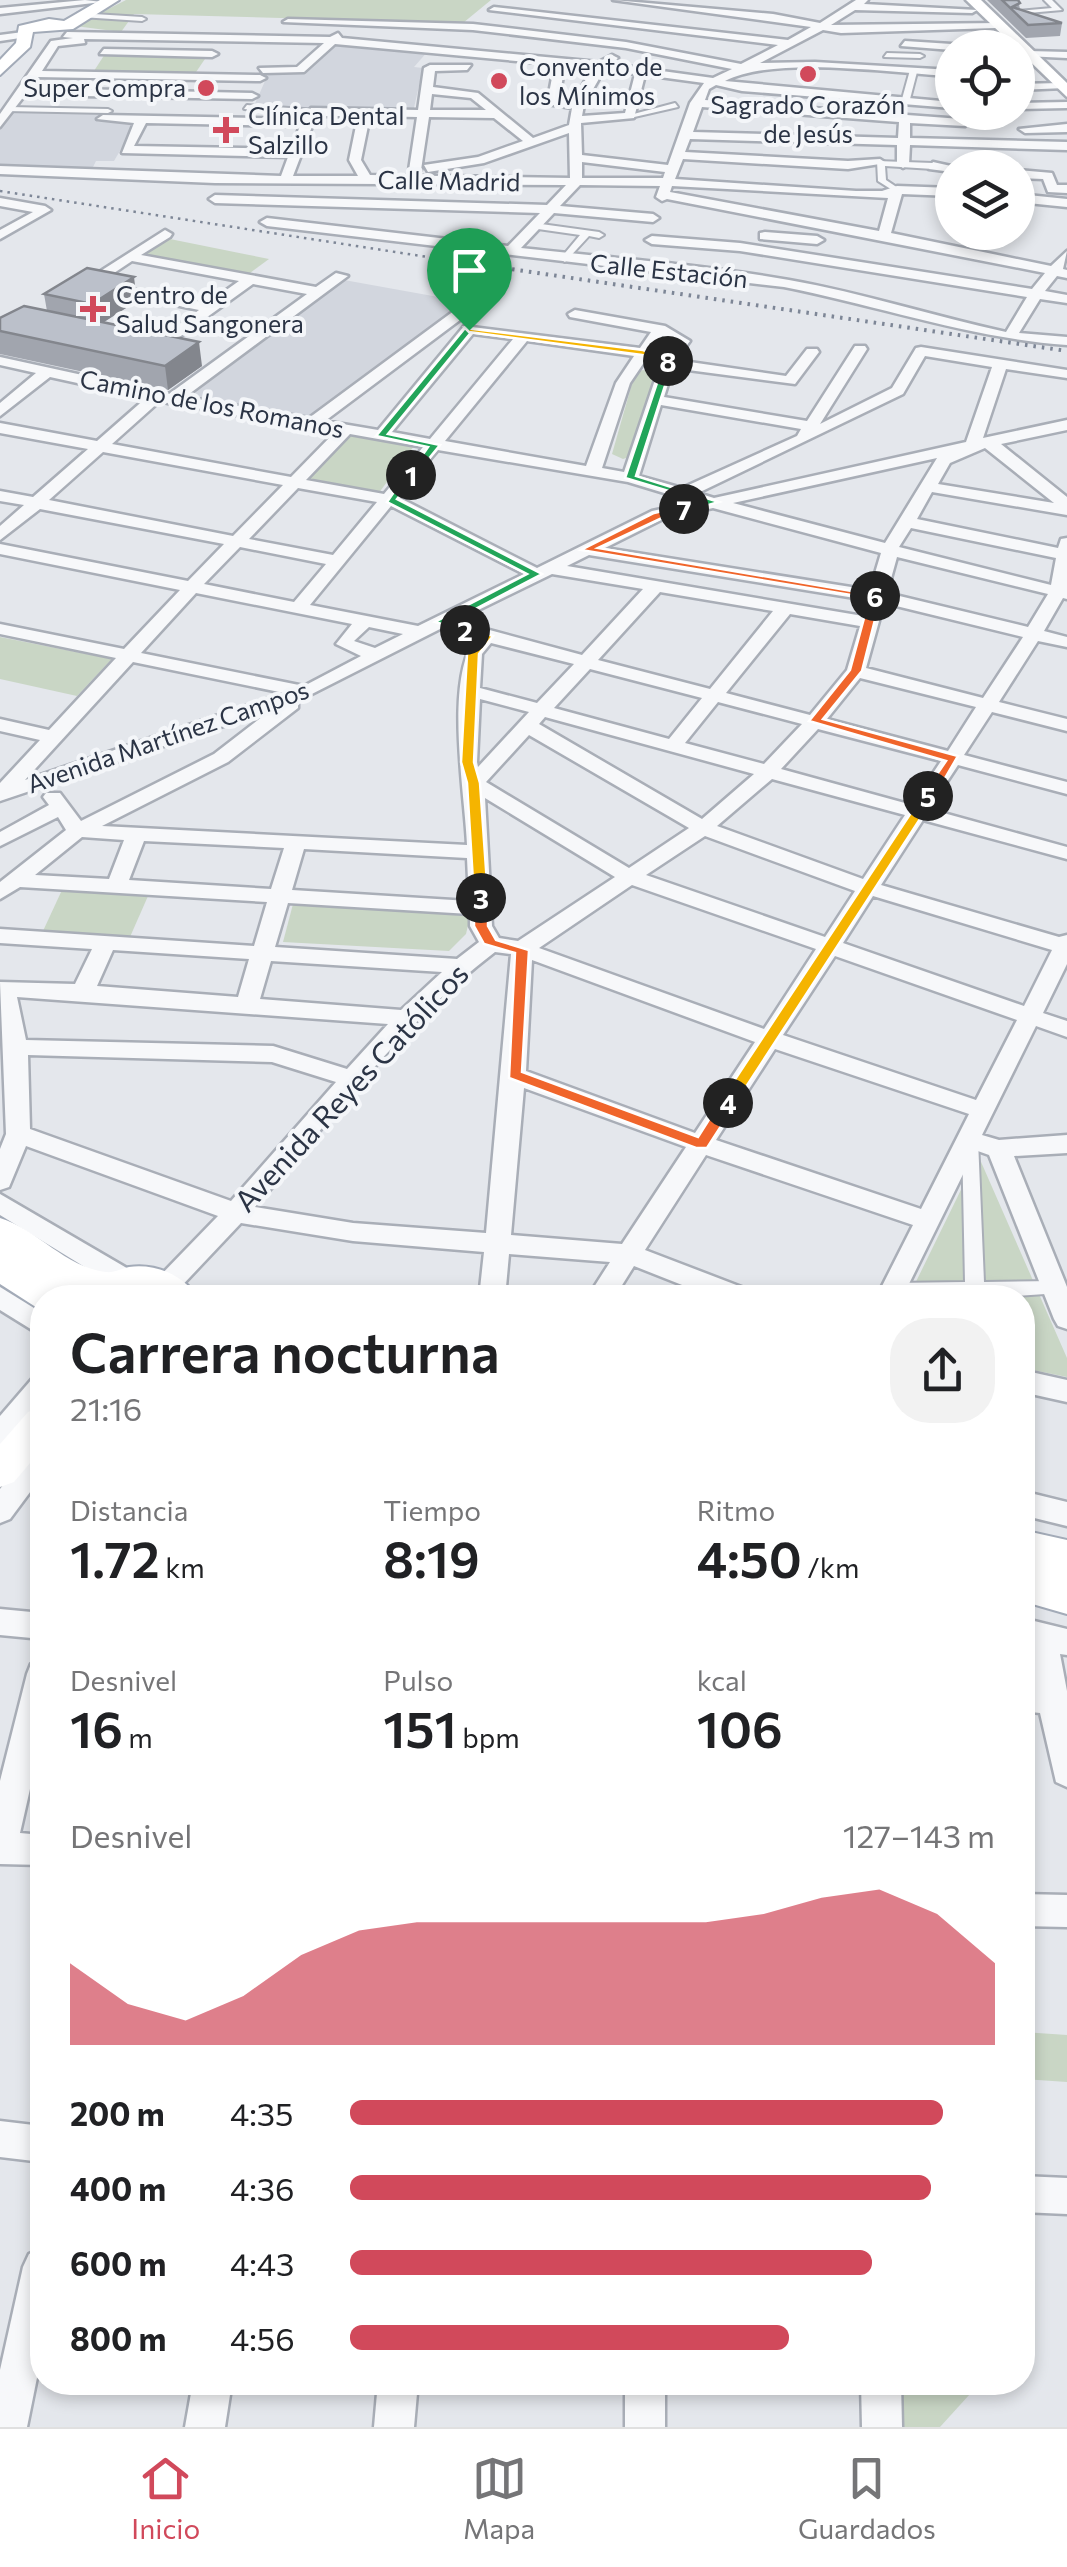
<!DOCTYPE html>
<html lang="es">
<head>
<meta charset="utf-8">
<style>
	body { margin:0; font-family:Commissioner,sans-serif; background:#f2f2f2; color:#202124; height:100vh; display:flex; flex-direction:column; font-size:38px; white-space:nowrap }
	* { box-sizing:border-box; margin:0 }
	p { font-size:32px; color:#757577 }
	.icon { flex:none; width:55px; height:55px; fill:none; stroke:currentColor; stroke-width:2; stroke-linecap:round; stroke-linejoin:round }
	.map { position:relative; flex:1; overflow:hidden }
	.panel { position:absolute; left:30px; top:1285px; width:1005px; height:1110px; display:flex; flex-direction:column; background:#fff; border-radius:40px; box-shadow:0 5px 15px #0003 }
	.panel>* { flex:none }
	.tools { position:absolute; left:935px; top:30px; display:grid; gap:20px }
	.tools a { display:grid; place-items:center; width:100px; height:100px; border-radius:50%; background:#fff; box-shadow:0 5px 15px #0003; font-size:50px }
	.pin { position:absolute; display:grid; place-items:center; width:85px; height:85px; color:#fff; margin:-102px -42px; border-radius:50% 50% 50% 0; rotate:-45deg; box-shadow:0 0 10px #0007 }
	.pin .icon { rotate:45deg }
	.km { position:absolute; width:50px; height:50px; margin:-25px; border-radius:50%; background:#222; color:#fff; font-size:28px; line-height:50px; text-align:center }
	.round { display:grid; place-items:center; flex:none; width:105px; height:105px; border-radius:40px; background:#f2f2f2 }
	.summary { display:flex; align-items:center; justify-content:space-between; height:170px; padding:0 40px }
	h1 { font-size:55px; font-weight:600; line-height:75px }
	.stats { display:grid; grid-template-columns:repeat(3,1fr); gap:15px; height:170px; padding:10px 40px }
	.stats div { display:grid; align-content:center }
	.stats b { font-size:50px; font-weight:600 }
	.stats small { font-size:28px; font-weight:400 }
	.stats p { font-size:28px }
	.chart { height:280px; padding:20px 40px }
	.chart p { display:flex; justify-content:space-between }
	.chart svg { width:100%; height:180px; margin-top:10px; fill:#d1495b; opacity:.7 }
	ul { padding:0 40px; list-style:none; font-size:32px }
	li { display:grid; grid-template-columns:160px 120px 1fr; align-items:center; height:75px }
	li i { height:25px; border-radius:12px; background:#d1495b }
	.menu { display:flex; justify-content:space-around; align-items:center; height:140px; border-top:2px solid #e0e0e0; background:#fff; font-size:28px; color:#757577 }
	.menu a { display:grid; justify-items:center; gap:5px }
	.menu .current { color:#d1495b }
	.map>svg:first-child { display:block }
</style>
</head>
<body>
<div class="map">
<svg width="1067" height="2427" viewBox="0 0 1067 2427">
	<rect width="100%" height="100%" fill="#e4e7ec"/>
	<g fill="#d2d6de">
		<polygon points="336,43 428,51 414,67 423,68 413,112 254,106 269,72 301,72"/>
		<polygon points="11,112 101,114 97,122 136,123 114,161 96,161 90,173 0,168 0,130"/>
		<polygon points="344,280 466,302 314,417 188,396"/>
	</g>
	<g fill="#c9d6c5">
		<polygon points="126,0 491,0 463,23 134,14 121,32 75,26"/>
		<polygon points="105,54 207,56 194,75 92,74"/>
		<polygon points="165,238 269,259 246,276 138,255"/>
		<polygon points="643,370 657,373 635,455 623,459 612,454 635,373"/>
		<polygon points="347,435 414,446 378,494 304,480"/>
		<polygon points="0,637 112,659 77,696 0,679"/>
		<polygon points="62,890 148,896 130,937 43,931"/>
		<polygon points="293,904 471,912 466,934 449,951 283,942"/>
		<polygon points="978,1155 1067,1358 1067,1377 1023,1368 1022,1298 908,1298"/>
		<polygon points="1023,2032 1067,2035 1067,2082 1023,2079"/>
		<polygon points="901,2383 980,2383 940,2427 902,2427"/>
	</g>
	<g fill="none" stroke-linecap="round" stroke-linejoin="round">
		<defs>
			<g id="pedestrian">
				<polygon points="1044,0 1052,0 1062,10 1028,13 1030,16 1026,18 1018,11 1052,8"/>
				<polygon points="78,13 142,17 146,19 142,21 81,17"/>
				<polygon points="887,53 920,54 924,56 920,58 884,57"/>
				<polygon points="910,70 917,72 910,99 906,101 902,99"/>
				<polygon points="675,103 678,107 630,118 626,116"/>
				<polygon points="247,105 318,110 322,112 318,114 244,109"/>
				<polygon points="9,107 108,109 112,111 108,113 6,111"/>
				<polygon points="877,161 933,163 937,166 933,169 885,166 886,180 901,190 897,193 878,181"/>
				<polygon points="534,223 599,232 604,235 599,238 589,236 565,262 560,259 580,235 531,228 529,226"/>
				<polygon points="970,1134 978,1140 984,1282 1054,1281 1060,1283 1063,1288 1060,1293 984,1298 887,1295 884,1290 887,1285 893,1283 965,1282 962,1140"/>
			</g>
			<g id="minor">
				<polygon points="85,0 102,2 0,14 0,8"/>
				<path d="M613 0 773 14 820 23 856 0H868L864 4 977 10 972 13 855 10 831 25 999 23 995 28 841 33 823 30 760 63 815 62 952 70V76C892 73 776 55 725 81L952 102V108L742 91 716 85 709 89 705 100 961 119 965 126 910 123V138L1067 142V150L910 145 909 164 903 168 897 164V145L690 139 685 152 848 161 880 159 886 163 848 169 683 159 675 179 856 191H882L897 186 952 188V196L902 194 891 233 1051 266 1067 251 1063 269 1067 270V278L1057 276 1045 291 1067 295V303L1040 299 1019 333 1067 337V345C969 338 880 306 784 287L267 226 260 222 267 218 508 246 540 213 215 203 209 199 215 195 547 205 566 185 215 183 0 174V166L281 176 288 157 122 153 134 123 97 119 103 115 302 119 311 108 418 110 424 68 430 65H471L467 70 435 71 433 87 478 93 533 138 569 125 572 108 547 104 554 67 564 69 559 101H574L592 68 335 44 304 72 263 73 259 68 297 67 324 43 84 39 85 43 58 46 42 71 260 75 266 78 260 81 37 77 30 88 252 93 258 96 252 99 25 95 0 127V114L51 41 73 38 63 37 67 32 330 37 338 33 342 38 599 62 612 55 618 58 611 64 713 78 732 69 626 48 473 30 283 22 288 19 473 24 626 42 741 64 778 45 489 10 494 7 788 40 811 27ZM604 70 635 74 625 113 582 116 584 105ZM645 75 704 83 690 103 668 165 582 155 581 123 634 118ZM432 94 471 98 486 110H430ZM702 107 899 122 898 138 693 132ZM316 116H358L349 160 358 176H293ZM370 116 417 117 409 170 415 174 421 170 429 117 494 118 523 141 478 157 424 165 428 172 484 163 569 133 570 178 370 175 361 160ZM146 123 300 126 291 149 134 146ZM582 162 665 172 663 178H582ZM580 185 660 186 656 197 662 201 667 199 1045 273 1032 289 740 243 652 236 645 240 652 244 740 251 1027 297 1006 332C933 316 863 293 789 280 701 264 610 258 521 248L554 213 653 222 659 218 653 214 560 206ZM672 186 888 198 879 231 670 192Z"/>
				<polygon points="23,32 27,37 0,41 0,35"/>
				<polygon points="905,41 967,45 972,48 952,50 901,46"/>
				<polygon points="104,49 212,51 218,54 212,57 100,54"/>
				<polygon points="1029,51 1067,52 1067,58 1025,56"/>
				<polygon points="1061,83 1065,88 1018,90 1018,84"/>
				<polygon points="1067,102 1067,108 1018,109 1018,103"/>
				<polygon points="1067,124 1067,132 1025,133 1019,129"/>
				<polygon points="933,162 960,168 952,168 952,172 929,169"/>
				<polygon points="1018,170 1052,173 1057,185 1067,185 1067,193 1048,192 1043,179 1018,178"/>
				<polygon points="1018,194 1067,199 1067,207 1018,202"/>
				<polygon points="0,198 45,206 51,210 0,239 0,230 33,212 0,206"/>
				<path d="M165 230 172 234 170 237 141 255 316 287 336 273 348 276 185 397 309 418 466 302H476V308L325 421 378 430 464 326 640 348 651 332 570 317 568 314 575 310 665 326 690 341 676 360 786 376 807 349H817L819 352 795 384 673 368 664 397 807 421 855 346H865L867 349 820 424 892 388 916 348 921 347 1067 370V378L1006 369 983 438 1067 420V430L1001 444 1067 497V515L932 492 917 519 1058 548 1061 539 1067 538V599L1063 598 1044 631 1067 637V647L1038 641 999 702 1067 719V731L992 712 964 755 1067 782V794L958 765 929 809 1067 847V859L923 820 881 885 1059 937 1067 935V964L1043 1013 1067 1021V1037L1036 1026 982 1135 999 1140 1067 1135V1153L1014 1156 1067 1287V1329L1058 1326 1054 1319 989 1155 975 1150 902 1298H876L913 1225 706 1155 645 1250 752 1291 756 1298H715L634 1266 614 1298H587L610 1262 509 1254 505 1298H479L484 1252 353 1241 241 1223 174 1294H156L152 1287 156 1280 218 1216 26 1146 9 1187 0 1190V1149L6 1134 0 982 75 984 92 949 0 943V929L254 946 267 902 20 887 0 899V882L66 830 58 817 0 846V832L49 805 43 797 46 793H60L81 821 214 754 271 710 0 801V783L40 740 0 731V719L49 730 116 658 0 634V624L124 649 180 590 0 554V544L188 581 224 544 40 509 0 540V526L24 505 0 501V491L33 497 88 449 0 433V423L97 441 146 398 50 377 0 416V403L36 373 0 365V357L169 394 307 294 253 284 160 351H150V345L199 310 97 289 96 284 81 292 74 288ZM132 261 239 281 208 303 99 283ZM473 334 513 339 430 439 392 432ZM662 336 674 342 665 354 652 351ZM527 341 634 356 616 383 586 466 445 441ZM925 356 992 367 966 442 714 498 698 493 903 394ZM647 358 661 362 624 472 602 468 630 383ZM160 401 172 404 335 432 291 477 112 444ZM661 405 801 429 797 436 682 488 639 476ZM350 434 423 447 384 494 306 480ZM985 448 1054 503 938 484 950 463ZM438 450 628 482 694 502 652 511 537 568 398 497ZM103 452 283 485 233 536 49 500ZM937 458 885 543 733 503ZM298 488 377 502 333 555 249 539ZM391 506 524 574 418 626 310 605ZM713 508 881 553 870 590 605 548 663 519ZM911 528 1056 558 1051 585 899 547ZM240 547 326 564 294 602 204 584ZM589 555 867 600 863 616 567 566ZM897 557 1048 594 1028 627 887 593ZM552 574 643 589 582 655 456 621ZM660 592 773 611 710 689 598 660ZM196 593 352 624 336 644 361 656 304 686 141 653ZM884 603 1023 637 983 698 866 668ZM790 614 860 626 847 670 810 715 726 693ZM369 627 403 634 375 648 354 641ZM442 628 476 638C444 679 465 794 467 845L102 826 228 762 298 708V701ZM491 643 574 664 537 703 480 688 482 654ZM133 662 284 693 25 780ZM590 669 702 698 669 739 554 708ZM860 678 976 707 948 751 827 719ZM480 699 529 712 478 767 477 762ZM718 702 802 724 764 764 685 743ZM545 717 754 774 702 819 539 724ZM818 729 941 761 912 805 781 769ZM529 735 689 828 629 868 486 782ZM772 779 905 815 863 879 717 826ZM485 798 615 877 518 941 499 938 492 926ZM705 836 855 891 825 937 646 875ZM82 837 124 840 109 879 35 875ZM144 841 284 848 271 889 129 880ZM304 849 467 858 469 901 292 890ZM632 885 816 949 764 1029 539 948ZM873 896 1052 950 1024 1006 843 943ZM288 903 470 914V926L479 942 457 959 275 947ZM113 950 249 959 238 997 97 986ZM495 952 511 954 486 1233 353 1223 255 1207C332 1119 402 1023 495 952ZM835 956 1017 1020 976 1100 783 1035ZM532 960 755 1042 695 1133 526 1071ZM271 961 442 972 401 1010 260 999ZM17 997 388 1024 347 1069 273 1046 26 1040ZM775 1049 969 1114 921 1209 716 1140ZM28 1055 272 1062 336 1082 231 1201 30 1129ZM524 1088 686 1147 622 1244 511 1235Z"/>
				<polygon points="765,232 817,236 824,240 817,244 760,239 760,233"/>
				<polygon points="0,1194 137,1274 141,1281 137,1288 119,1288 0,1215"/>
				<polygon points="0,1287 42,1313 42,1336 0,1310"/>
				<polygon points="1022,1370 1067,1380 1067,1402 1022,1392"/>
				<polygon points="42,1376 42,1405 10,1443 0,1446 0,1416 32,1379"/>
				<polygon points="42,1445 42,1476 10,1519 0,1523 0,1489 32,1448"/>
				<polygon points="1022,1491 1067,1502 1067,1526 1022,1515"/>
				<polygon points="0,1609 42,1613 42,1639 0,1635"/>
				<polygon points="1022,1618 1067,1629 1067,1655 1060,1654 1067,1691 1067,1787 1056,1782 1040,1713 1022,1711 1022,1683 1035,1684 1028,1646 1022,1644"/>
				<polygon points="42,1660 42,1736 20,1833 42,1835 42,1865 0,1864 0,1781 27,1674 31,1664"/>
				<polygon points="1022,1894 1067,1895 1067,1927 1022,1926"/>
				<polygon points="0,2121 42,2126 42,2162 0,2157"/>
				<polygon points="1022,2176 1067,2178 1067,2214 1022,2212"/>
				<polygon points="42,2248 42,2353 27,2427 0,2427 0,2370 23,2267 29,2254"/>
				<polygon points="193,2382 232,2382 225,2427 185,2427"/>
				<polygon points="378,2382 418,2382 414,2427 374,2427"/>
				<rect x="625" y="2382" width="40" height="45"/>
				<polygon points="861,2382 901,2382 902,2427 862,2427"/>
			</g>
			<g id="secondary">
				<polygon points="966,0 981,0 1067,83 1067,97"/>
				<polygon points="42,1407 42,1449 14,1482 0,1487 0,1444 28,1412"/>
			</g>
			<g id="primary">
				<polygon points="100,0 119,0 73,29 33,32 30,47 0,75 0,60 16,43 19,26 49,19 64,21"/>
				<path d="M0 1218C38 1230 65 1267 106 1272 113 1273 121 1269 129 1267 154 1263 185 1275 197 1298H73L76 1292 62 1287 68 1298H42V1311L0 1284Z"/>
				<polygon points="1022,1530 1067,1540 1067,1614 1022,1601"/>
			</g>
		</defs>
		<use href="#pedestrian" stroke="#a9aeb7" stroke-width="4"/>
		<use href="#minor" stroke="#a9aeb7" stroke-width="5"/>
		<use href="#secondary" stroke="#a9aeb7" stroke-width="5"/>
		<use href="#primary" stroke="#a3abb8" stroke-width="4"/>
		<use href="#pedestrian" fill="#f7f8fa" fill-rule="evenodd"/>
		<use href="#minor" fill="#f7f8fa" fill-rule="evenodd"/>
		<use href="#secondary" fill="#fff" fill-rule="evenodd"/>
		<use href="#primary" fill="#fff" fill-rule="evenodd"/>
		<polyline stroke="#7d8696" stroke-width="2.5" stroke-dasharray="2.5 5" stroke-linecap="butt" points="0,191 486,266"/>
		<polyline stroke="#7d8696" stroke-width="4" stroke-dasharray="2.5 6" stroke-linecap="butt" points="470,263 1067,351"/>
	</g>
	<g fill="#a1a5ae">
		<polygon points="987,0 1018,0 1020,9 1062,23 1060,36 1026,38"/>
		<polygon points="44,294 137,301 104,322 202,366 168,390 0,354 0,318 47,311"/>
	</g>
	<g fill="#83868d">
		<polygon points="134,277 137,301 96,327 92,304"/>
		<polygon points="199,342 202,366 168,390 165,366"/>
	</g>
	<g fill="#bbc0ca" stroke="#83868d" stroke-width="2.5">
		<polygon points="1002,0 1018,0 1020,3 1012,7 1062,23 1028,25"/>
		<polygon points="87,268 134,277 92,304 44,294"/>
		<polygon points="24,306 199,342 165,366 0,331 0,318"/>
	</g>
	<polygon fill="#22a559" stroke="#fff" stroke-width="2.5" points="465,328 473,330 388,434 440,445 414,477 407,477 428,447 376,436"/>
	<polygon fill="#22a559" stroke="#fff" stroke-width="2.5" points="407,473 416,475 397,499 542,574 451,622 469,627 469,632 435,622 527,574 387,502"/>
	<polygon fill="#f5b400" stroke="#fff" stroke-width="2.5" points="465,626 493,636 479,654 474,762 480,783 488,898 481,902 474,898 467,783 461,762 467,654 480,638 461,632"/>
	<polygon fill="#f0652b" stroke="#fff" stroke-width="2.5" points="481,894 488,898 488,926 496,940 529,950 522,1072 698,1137 722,1099 733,1099 736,1103 707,1148 696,1148 509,1078 515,953 484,944 474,926 474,898"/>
	<polygon fill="#f5b400" stroke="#fff" stroke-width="2.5" points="928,792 935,796 733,1107 722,1107 722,1099 922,796"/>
	<polygon fill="#f0652b" stroke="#fff" stroke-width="2.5" points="875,592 881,596 862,671 823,719 958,756 933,799 922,796 946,761 809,721 850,670 870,596"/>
	<polygon fill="#f0652b" stroke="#fff" stroke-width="2.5" points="684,506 688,511 662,518 598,548 881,596 875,599 581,550 654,513"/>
	<polygon fill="#22a559" stroke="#fff" stroke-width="2.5" points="665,359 673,361 636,476 719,502 684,512 680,507 702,501 625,478"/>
	<polygon fill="#f5b400" stroke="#fff" stroke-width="2.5" points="465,328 643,350 673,361 668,364 642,355 469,332"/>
	<g fill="#d1495b" stroke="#f4f6f9" stroke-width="4">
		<circle cx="808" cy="74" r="10"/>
		<circle cx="499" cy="81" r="10"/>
		<circle cx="206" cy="88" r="10"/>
		<path d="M221 115h10v10h10v10h-10v10h-10v-10h-10v-10h10z"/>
		<path d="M88 294h10v10h10v10h-10v10h-10v-10h-10v-10h10z"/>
	</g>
	<g text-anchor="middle" stroke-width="8" stroke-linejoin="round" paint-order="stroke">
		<g font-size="25" fill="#2b3445" stroke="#f4f6f9" text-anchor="start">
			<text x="519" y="76">Convento de<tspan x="519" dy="29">los Mínimos</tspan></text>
			<text x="186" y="97" text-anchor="end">Super Compra</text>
			<text x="808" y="114" text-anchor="middle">Sagrado Corazón<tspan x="808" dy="29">de Jesús</tspan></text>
			<text x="248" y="125">Clínica Dental<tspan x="248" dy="29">Salzillo</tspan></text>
			<text x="116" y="304">Centro de<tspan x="116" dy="29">Salud Sangonera</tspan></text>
		</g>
		<g font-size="25" fill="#2b3445" stroke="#f4f6f9">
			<text transform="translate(449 181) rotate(1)" y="9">Calle Madrid</text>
			<text transform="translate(669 271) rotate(6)" y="9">Calle Estación</text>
			<text transform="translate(212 404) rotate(11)" y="9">Camino de los Romanos</text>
			<text transform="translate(168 737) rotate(-19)" y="9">Avenida Martínez Campos</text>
		</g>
		<g font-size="30" fill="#2b3445" stroke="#f4f6f9">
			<text transform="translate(352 1088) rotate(-47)" y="10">Avenida Reyes Católicos</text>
		</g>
	</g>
</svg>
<div class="tools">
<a><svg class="icon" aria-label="locate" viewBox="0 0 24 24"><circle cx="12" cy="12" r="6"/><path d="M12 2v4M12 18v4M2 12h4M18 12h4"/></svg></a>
<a><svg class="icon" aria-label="layers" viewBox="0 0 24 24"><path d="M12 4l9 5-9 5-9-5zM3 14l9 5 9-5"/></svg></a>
</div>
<div class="pin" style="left:469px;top:330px;background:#1e9e55"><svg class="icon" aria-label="arrive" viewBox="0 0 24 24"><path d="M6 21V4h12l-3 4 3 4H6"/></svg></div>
<b class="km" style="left:411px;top:475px">1</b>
<b class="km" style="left:465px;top:630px">2</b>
<b class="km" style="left:481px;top:898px">3</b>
<b class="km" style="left:728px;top:1103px">4</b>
<b class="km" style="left:928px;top:796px">5</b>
<b class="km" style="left:875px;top:596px">6</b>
<b class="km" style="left:684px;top:509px">7</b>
<b class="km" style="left:668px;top:361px">8</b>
<section class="panel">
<div class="summary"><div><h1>Carrera nocturna</h1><p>21:16</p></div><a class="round"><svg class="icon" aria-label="share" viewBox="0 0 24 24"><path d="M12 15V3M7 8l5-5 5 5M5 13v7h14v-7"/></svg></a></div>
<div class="stats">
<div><p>Distancia</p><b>1.72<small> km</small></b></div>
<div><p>Tiempo</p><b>8:19</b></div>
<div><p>Ritmo</p><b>4:50<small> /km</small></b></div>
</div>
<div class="stats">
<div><p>Desnivel</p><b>16<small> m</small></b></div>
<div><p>Pulso</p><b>151<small> bpm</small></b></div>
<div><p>kcal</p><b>106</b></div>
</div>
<div class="chart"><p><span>Desnivel</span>127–143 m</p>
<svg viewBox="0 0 160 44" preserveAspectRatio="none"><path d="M0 44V24L10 34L20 38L30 32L40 22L50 16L60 14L70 14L80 14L90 14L100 14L110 14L120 12L130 8L140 6L150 12L160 24V44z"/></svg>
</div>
<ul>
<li><b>200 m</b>4:35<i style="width:92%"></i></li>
<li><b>400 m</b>4:36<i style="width:90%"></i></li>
<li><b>600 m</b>4:43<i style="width:81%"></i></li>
<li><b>800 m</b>4:56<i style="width:68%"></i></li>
</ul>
</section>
</div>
<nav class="menu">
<a class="current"><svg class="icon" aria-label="home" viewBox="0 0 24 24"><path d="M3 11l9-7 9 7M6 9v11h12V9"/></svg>Inicio</a>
<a><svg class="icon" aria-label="map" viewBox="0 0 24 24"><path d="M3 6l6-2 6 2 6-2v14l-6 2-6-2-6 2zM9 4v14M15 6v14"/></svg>Mapa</a>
<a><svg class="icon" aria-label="saved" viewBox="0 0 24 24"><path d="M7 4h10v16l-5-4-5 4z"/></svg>Guardados</a>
</nav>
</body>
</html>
